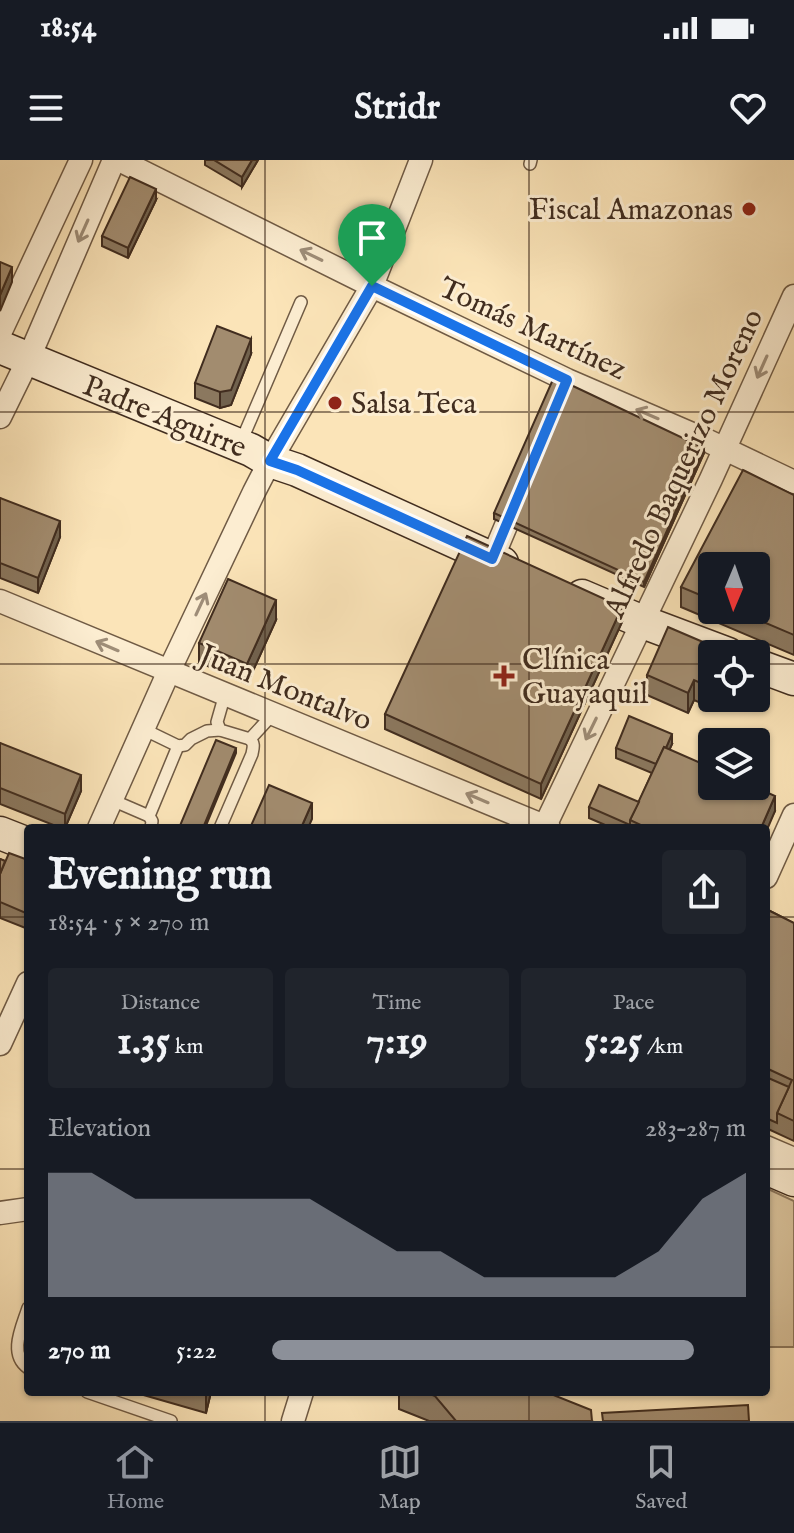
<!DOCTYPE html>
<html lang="en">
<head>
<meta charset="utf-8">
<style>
	body { margin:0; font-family:"IM FELL English",serif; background:#20242c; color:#f1f3f6; height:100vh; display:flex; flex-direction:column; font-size:30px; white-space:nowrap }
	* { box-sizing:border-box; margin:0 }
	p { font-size:26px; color:#9ea1a6 }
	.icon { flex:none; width:44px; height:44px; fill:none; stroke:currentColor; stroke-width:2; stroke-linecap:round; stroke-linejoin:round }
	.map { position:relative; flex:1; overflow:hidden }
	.sheet { position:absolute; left:24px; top:664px; width:746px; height:572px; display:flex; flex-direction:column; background:#171b24; border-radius:8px; box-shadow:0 2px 6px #0004 }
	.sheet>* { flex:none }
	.needle { width:52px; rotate:182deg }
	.controls { position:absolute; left:698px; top:392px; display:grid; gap:16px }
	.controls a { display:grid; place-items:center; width:72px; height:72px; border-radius:8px; background:#171b24; box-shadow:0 2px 6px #0004; font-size:40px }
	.pin { position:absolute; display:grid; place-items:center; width:68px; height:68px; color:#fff; margin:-82px -34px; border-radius:50% 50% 50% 0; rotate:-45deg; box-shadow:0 0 8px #0007 }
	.pin .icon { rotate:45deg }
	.round { display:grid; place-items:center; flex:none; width:84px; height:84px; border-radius:8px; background:#20242c }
	.overview { display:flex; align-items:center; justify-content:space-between; height:136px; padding:0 24px }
	h1 { font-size:44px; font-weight:800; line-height:60px }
	.stats { display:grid; grid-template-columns:repeat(3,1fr); gap:12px; height:136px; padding:8px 24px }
	.stats div { display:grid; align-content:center; border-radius:8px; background:#20242c; text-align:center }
	.stats b { font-size:40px; font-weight:800 }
	.stats small { font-size:22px; font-weight:400 }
	.stats p { font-size:22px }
	.chart { height:224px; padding:16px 24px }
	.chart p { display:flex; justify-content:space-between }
	.chart svg { width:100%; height:144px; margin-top:8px; fill:#8c9099; opacity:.7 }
	ul { padding:0 24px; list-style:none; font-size:26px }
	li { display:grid; grid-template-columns:128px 96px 1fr; align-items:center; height:60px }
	li i { height:20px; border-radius:10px; background:#8c9099 }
	.status { display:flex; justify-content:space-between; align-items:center; height:56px; padding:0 40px; background:#171b24; direction:ltr }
	.status svg { height:22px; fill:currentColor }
	header { display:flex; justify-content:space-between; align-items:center; height:104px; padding:0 24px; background:#171b24; font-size:36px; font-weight:800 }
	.dock { display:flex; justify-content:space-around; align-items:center; height:112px; border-top:2px solid #363941; background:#171b24; font-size:22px; color:#9ea1a6 }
	.dock a { display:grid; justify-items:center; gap:4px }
	.dock .selected { color:#8c9099 }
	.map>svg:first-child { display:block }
</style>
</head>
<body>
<div class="status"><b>18:54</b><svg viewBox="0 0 49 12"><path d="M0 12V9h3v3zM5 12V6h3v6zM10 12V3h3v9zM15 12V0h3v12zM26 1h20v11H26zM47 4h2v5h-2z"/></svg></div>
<header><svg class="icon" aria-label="menu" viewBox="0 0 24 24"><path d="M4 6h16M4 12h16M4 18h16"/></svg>Stridr<svg class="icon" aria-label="heart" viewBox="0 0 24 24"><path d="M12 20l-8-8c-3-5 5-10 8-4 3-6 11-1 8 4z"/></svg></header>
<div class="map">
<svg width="794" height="1261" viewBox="0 0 794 1261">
	<rect width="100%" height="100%" fill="#fbe4b8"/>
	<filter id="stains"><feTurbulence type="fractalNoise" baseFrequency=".0025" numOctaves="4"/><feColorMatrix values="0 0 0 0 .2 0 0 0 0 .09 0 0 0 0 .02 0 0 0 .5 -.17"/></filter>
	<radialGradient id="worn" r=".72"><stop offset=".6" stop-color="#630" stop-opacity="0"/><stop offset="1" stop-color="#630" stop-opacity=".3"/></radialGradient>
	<polygon fill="#dbc59e" stroke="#8e795e" stroke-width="2" points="766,1028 794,1041 794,1187 766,1187"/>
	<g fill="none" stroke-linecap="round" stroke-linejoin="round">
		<defs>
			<g id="lane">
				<polyline points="530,4 531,0"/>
				<polyline points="241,282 301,142"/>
				<polyline points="225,534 217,562 220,570 250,579"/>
				<polyline points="143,569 178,586 185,585 191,579 207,571 220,570"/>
				<polyline points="250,579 273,554"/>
				<polyline points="112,640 149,656 152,661 151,668"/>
				<polyline points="149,656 178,586"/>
				<path d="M220 668 252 594C253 588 255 584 250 579"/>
				<path d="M28 1148C22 1167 8 1194 28 1208"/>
				<polyline points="87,1232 171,1261"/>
			</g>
			<g id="street">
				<polyline points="119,0 372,126 567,220 706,280 794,322"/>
				<polyline points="0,173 81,0"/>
				<polyline points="0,257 28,200 114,0"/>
				<polyline points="492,399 518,337"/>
				<polyline points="0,441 549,668"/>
				<polyline points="99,668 169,511 254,332 270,301 372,126 421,0"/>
				<polyline points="544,668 711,319 794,136"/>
				<polyline points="766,717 794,655"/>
				<polyline points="0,884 28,823"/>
				<polyline points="766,987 794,999"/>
				<polyline points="0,1053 28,1049"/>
				<polyline points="293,1261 302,1232"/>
			</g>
			<g id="secondary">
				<polyline points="0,187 251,290 270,301 297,310 502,403"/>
				<polyline points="582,436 643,462 728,494"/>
				<polyline points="756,505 794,519"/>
				<polyline points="0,673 28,684"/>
				<polyline points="766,1008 794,1020"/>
			</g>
		</defs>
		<use href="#lane" stroke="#705b45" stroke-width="14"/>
		<use href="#street" stroke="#705b45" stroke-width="25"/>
		<use href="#secondary" stroke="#412d1f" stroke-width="35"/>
		<use href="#lane" stroke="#fcedd1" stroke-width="11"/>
		<use href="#street" stroke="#fcedd1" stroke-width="22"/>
		<use href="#secondary" stroke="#fcedd1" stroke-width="32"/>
	</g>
	<g fill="#8b785f" stroke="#412d1f" stroke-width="2" fill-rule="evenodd">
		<polygon points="205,0 258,0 242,27 205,5"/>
		<polygon points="156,40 128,98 102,86 102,76"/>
		<polygon points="251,194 231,245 220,248 195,238 195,223"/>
		<polygon points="704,293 644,427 494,359 494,353"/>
		<path d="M794 335V495L681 447V427ZM712 406 756 450H712Z"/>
		<polygon points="0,338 60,377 38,433 0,418"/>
		<polygon points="276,460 247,524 199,502 199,483"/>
		<polygon points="622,462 541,639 385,569 385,554"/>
		<polygon points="712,494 712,538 720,538 715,549 694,540 688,553 647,535 647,515"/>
		<polygon points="0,583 81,631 65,668 61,668 0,644"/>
		<polygon points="672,584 669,590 775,651 766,668 612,668 589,658 589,647 639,642 652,613 616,598 616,588"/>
		<polygon points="0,699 5,701 28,700 28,769 0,758"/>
		<polygon points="766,749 794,763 794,981 766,968"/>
		<polygon points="133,1232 211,1232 206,1253"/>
		<polygon points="399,1232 546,1232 592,1261 429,1261 399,1249"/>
	</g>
	<g fill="#71624e" stroke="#412d1f" stroke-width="2">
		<polygon points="252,0 258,0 242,27 242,17"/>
		<polygon points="156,29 156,40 128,98 128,88"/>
		<polygon points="12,107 12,122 0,151 0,135"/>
		<polygon points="251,179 251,194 231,245 220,248 220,232"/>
		<polygon points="704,288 704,293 644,427 644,422"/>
		<polygon points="60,361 60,377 38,433 38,418"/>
		<polygon points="276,440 276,460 247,524 247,504"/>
		<polygon points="622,447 622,462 541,639 541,624"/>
		<polygon points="694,520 694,540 688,553 688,533"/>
		<polygon points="715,538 720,538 715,549"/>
		<polygon points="672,574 672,584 658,616 658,605"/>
		<polygon points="236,588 236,593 205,668 203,668"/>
		<polygon points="81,615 81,631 65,668 65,654"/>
		<polygon points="775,636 775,651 766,672 766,668 761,668"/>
		<polygon points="312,643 312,659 308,668 301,668"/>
		<polygon points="206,1232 211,1232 206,1253"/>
	</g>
	<g fill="#a28c6f" stroke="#412d1f" stroke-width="2">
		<polygon points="214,0 252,0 242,17"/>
		<polygon points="130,17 156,29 128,88 102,76"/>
		<polygon points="0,102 12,107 0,135"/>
		<polygon points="217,166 251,179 231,230 220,232 195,223"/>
		<polygon points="554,217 704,288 644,422 494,353"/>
		<polygon points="743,310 794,335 794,475 735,450 756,450 756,406 712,406 712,440 681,427"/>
		<polygon points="0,338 60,361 38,418 0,403"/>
		<polygon points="467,376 622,447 541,624 385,554"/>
		<polygon points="228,419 276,440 247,504 199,483"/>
		<polygon points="668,467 731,494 712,494 712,528 694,520 688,533 647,515"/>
		<polygon points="629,556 672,574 666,588 664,587 656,604 616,588"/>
		<polygon points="216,580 236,588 203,668 179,668"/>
		<polygon points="0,583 81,615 65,654 0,628"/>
		<polygon points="664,587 712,608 712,626 753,626 775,636 761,668 647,668 630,660"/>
		<polygon points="269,625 312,643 301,668 250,668"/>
		<polygon points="599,625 639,642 630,660 630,665 589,647"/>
		<polygon points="9,693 28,700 28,754 0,742 0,714"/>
		<polygon points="0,699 5,701 0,714"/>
		<polygon points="766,749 794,763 794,961 777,953 792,920 766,908"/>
		<polygon points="766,917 789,927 777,953 777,963 766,958"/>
		<polygon points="425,1232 546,1232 591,1250 592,1261 456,1261 435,1236"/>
		<polygon points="748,1245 749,1261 603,1261 602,1253"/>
	</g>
	<defs><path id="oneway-shaft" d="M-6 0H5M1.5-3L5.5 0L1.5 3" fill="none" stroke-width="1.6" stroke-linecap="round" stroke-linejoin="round" transform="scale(2)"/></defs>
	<g stroke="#9e8d78">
		<use href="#oneway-shaft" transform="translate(83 71) rotate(114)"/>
		<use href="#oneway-shaft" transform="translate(311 95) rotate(-154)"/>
		<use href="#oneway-shaft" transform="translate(762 207) rotate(114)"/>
		<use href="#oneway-shaft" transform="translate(647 254) rotate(-157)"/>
		<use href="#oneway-shaft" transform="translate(201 444) rotate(-65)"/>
		<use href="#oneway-shaft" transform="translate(107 486) rotate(-157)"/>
		<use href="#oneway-shaft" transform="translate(591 569) rotate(116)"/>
		<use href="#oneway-shaft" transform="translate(477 638) rotate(-157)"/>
	</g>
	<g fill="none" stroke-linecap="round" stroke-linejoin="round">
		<defs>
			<polygon id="route" points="372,126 567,220 492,399 297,310 270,301"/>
		</defs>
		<use href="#route" stroke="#fff" stroke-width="16"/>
		<use href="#route" stroke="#1a73e8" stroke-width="10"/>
	</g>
	<path fill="none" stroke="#412d1f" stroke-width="2" stroke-opacity="0.55" d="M265 0V668M529 0V668M0 252H794M0 504H712M756 504H794M0 757H28M766 757H794M0 1009H28M766 1009H794M265 1232V1261M529 1232V1261"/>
	<g fill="#8f2418" stroke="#fcedd1" stroke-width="3">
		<circle cx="749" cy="49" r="8"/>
		<circle cx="335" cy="243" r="8"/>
		<path d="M500 504h8v8h8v8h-8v8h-8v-8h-8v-8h8z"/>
	</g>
	<g text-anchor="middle" stroke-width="6" stroke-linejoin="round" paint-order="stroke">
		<g font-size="30" fill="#412d1f" stroke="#fcedd1" text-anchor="start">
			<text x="733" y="59" text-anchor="end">Fiscal Amazonas</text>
			<text x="351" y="253">Salsa Teca</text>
			<text x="522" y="509">Clínica<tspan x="522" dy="34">Guayaquil</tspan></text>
		</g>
		<g font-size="30" fill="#412d1f" stroke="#fcedd1">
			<text transform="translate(533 168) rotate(25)" y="10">Tomás Martínez</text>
			<text transform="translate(165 256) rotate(22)" y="10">Padre Aguirre</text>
			<text transform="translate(683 303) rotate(-65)" y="10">Alfredo Baquerizo Moreno</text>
			<text transform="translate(286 527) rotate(22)" y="10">Juan Montalvo</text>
		</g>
	</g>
	<rect width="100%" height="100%" filter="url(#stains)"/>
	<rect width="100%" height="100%" fill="url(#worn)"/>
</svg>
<div class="controls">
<a><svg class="needle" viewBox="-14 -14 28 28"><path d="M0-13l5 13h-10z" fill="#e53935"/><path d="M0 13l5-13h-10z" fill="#9ea1a6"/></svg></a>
<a><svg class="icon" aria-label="locate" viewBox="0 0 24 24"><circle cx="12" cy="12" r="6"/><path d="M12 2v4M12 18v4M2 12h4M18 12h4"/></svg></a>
<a><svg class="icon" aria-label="layers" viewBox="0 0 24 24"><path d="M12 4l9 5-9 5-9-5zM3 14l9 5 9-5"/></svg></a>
</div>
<div class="pin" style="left:372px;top:126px;background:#1e9e55"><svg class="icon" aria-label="arrive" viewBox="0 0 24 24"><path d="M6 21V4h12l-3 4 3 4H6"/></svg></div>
<section class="sheet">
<div class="overview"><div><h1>Evening run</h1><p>18:54 · 5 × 270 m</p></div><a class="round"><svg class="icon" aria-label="share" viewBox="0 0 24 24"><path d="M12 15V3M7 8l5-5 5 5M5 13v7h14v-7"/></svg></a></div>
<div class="stats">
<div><p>Distance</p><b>1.35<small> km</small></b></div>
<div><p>Time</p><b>7:19</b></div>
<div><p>Pace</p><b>5:25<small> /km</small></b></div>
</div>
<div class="chart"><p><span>Elevation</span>283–287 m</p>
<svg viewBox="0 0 160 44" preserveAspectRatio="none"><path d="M0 44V6L10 6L20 14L30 14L40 14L50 14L60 14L70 22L80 30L90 30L100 38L110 38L120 38L130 38L140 30L150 14L160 6V44z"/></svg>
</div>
<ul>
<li><b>270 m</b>5:22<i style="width:89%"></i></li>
</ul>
</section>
</div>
<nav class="dock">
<a class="selected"><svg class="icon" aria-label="home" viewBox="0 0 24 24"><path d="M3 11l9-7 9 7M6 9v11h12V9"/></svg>Home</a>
<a><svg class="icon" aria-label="map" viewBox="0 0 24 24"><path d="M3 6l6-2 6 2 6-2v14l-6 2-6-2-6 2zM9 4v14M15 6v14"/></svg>Map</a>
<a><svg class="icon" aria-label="saved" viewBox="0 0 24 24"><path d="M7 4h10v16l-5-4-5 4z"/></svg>Saved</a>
</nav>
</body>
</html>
